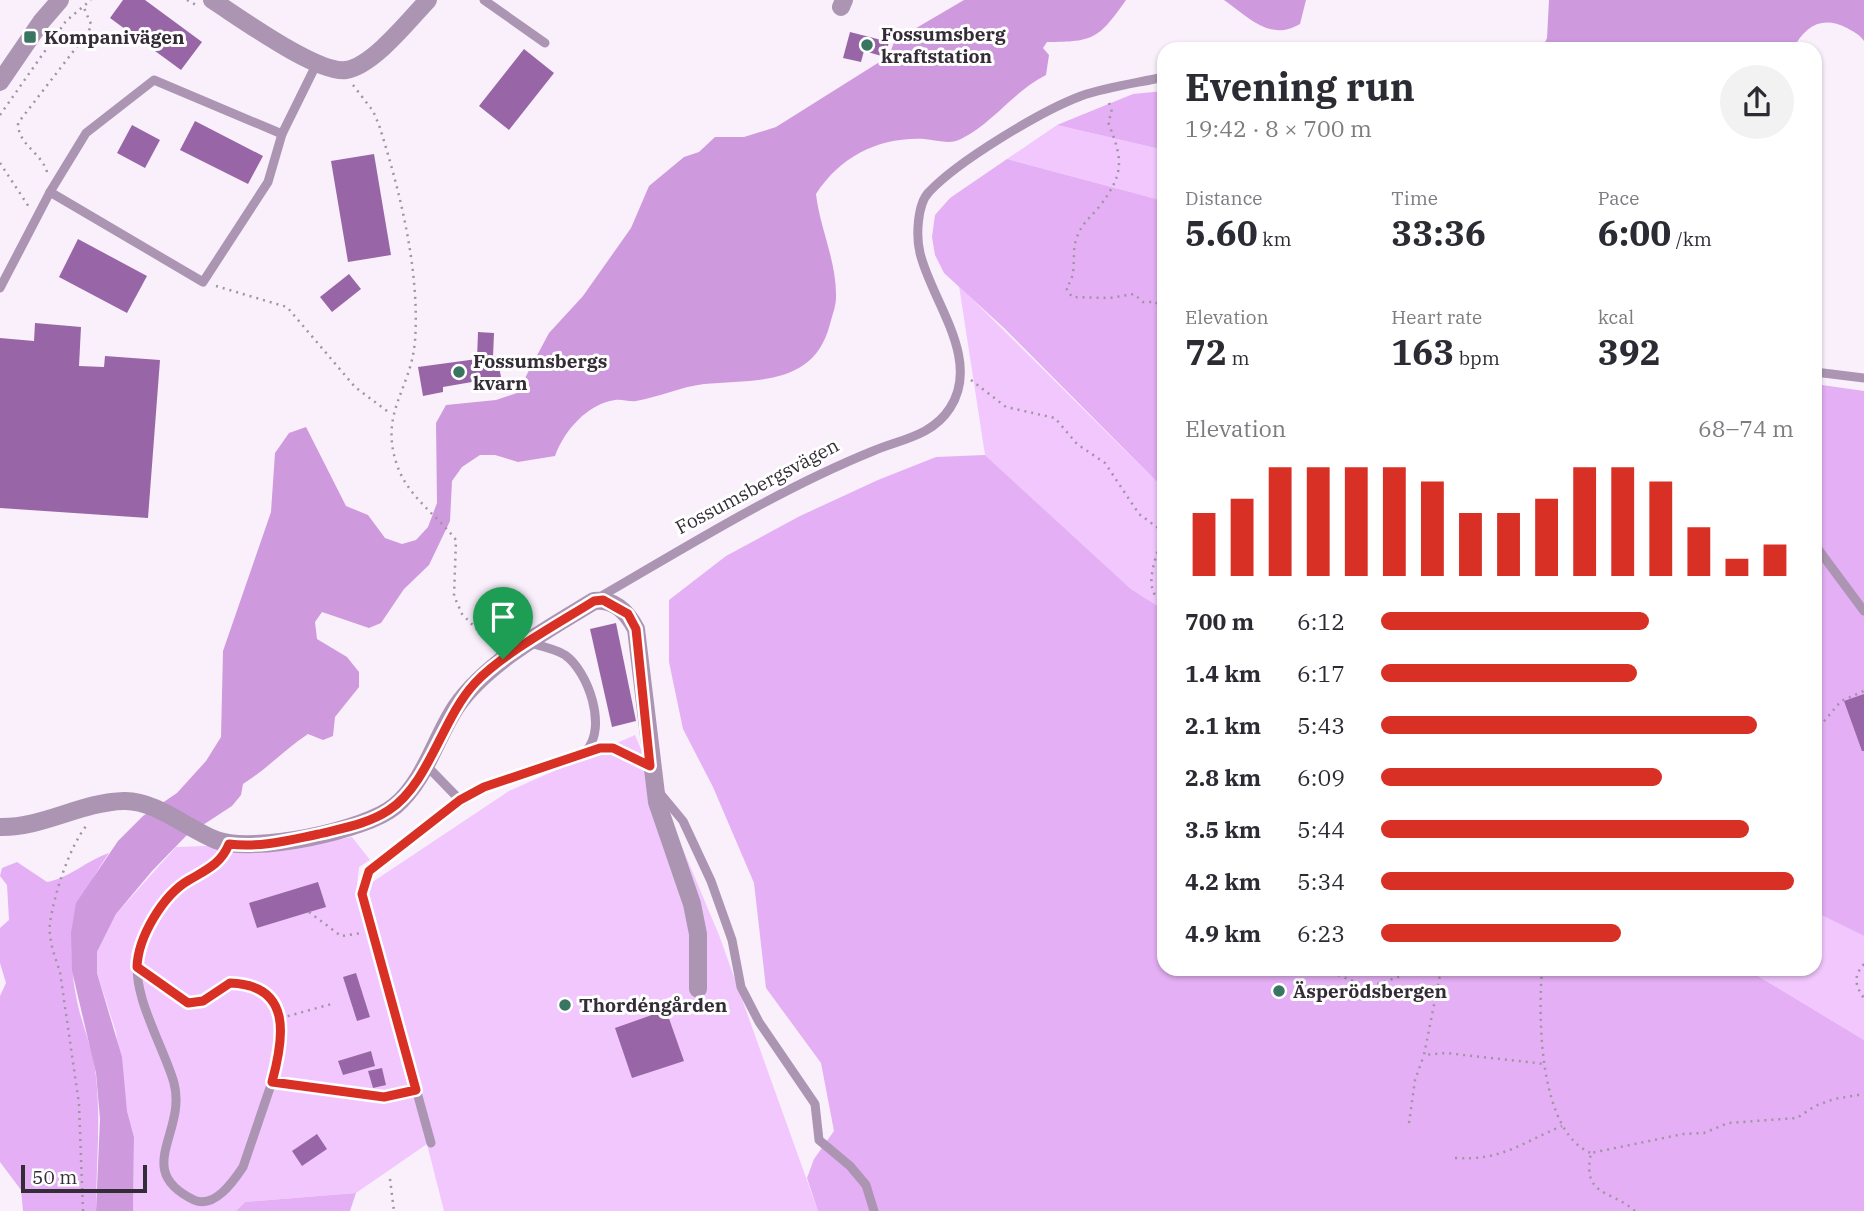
<!DOCTYPE html>
<html lang="en">
<head>
<meta charset="utf-8">
<style>
	body { margin:0; font-family:"IBM Plex Serif",serif; background:#f2f2f3; color:#2b2b33; height:100vh; display:flex; flex-direction:column; font-size:26px; white-space:nowrap }
	* { box-sizing:border-box; margin:0 }
	p { font-size:23px; color:#7c7c81 }
	.icon { flex:none; width:38px; height:38px; fill:none; stroke:currentColor; stroke-width:2; stroke-linecap:round; stroke-linejoin:round }
	.map { position:relative; flex:1; overflow:hidden }
	.sheet { position:absolute; left:1157px; top:42px; width:665px; height:934px; display:flex; flex-direction:column; background:#fff; border-radius:21px; box-shadow:0 2px 5px #0004 }
	.sheet>* { flex:none }
	.scale { position:absolute; left:21px; bottom:18px; width:126px; box-sizing:border-box; padding-left:7px; border:4px solid #342c36; border-top:0; font-size:19px; line-height:24px; white-space:nowrap; color:#342c36; -webkit-text-stroke:5px #fff; paint-order:stroke }
	.pin { position:absolute; display:grid; place-items:center; width:60px; height:60px; color:#fff; margin:-72px -30px; border-radius:50% 50% 50% 0; rotate:-45deg; box-shadow:0 0 7px #0007 }
	.pin .icon { rotate:45deg }
	.round { display:grid; place-items:center; flex:none; width:74px; height:74px; border-radius:37px; background:#f2f2f3 }
	.headline { display:flex; align-items:center; justify-content:space-between; height:119px; padding:0 28px }
	h1 { font-size:38px; font-weight:700; line-height:52px }
	.metrics { display:grid; grid-template-columns:repeat(3,1fr); gap:10px; height:119px; padding:7px 28px }
	.metrics div { display:grid; align-content:center }
	.metrics b { font-size:35px; font-weight:700 }
	.metrics small { font-size:19px; font-weight:400 }
	.metrics p { font-size:19px }
	.chart { height:196px; padding:14px 28px }
	.chart p { display:flex; justify-content:space-between }
	.chart svg { width:100%; height:126px; margin-top:7px; stroke:#d93025; stroke-width:6 }
	ul { padding:0 28px; list-style:none; font-size:23px }
	li { display:grid; grid-template-columns:112px 84px 1fr; align-items:center; height:52px }
	li i { height:18px; border-radius:9px; background:#d93025 }
	.map>svg:first-child { display:block }
</style>
</head>
<body>
<div class="map">
<svg width="1864" height="1211" viewBox="0 0 1864 1211">
	<rect width="100%" height="100%" fill="#f9f0fc"/>
	<g fill="#f2c7fe">
		<polygon points="1057,125 1164,150 1164,201 1007,159"/>
		<polygon points="959,286 1164,489 1164,610 1131,589 985,455"/>
		<polygon points="635,735 719,935 818,1211 444,1211 427,1144 356,1193 245,1202 236,1211 133,1211 134,1137 127,1111 116,1032 97,973 97,952 116,914 176,847 323,842 352,837 370,860 359,867 356,893 509,791"/>
		<polygon points="1815,912 1864,936 1864,1040 1748,970 1815,970"/>
	</g>
	<g fill="#e4aff4">
		<polygon points="1164,91 1164,150 1057,125 1133,94"/>
		<polygon points="1007,159 1164,201 1164,489 1004,328 944,273 935,255 932,237 935,215 950,198"/>
		<polygon points="1815,384 1864,391 1864,936 1815,912"/>
		<polygon points="985,455 1131,589 1164,610 1164,970 1748,970 1864,1040 1864,1211 818,1211 807,1178 814,1159 834,1131 821,1063 766,988 754,883 713,787 683,729 669,662 669,600 726,556 800,516 878,480 936,457"/>
		<path d="M109 853C72 906 64 946 79 1010 85 1032 94 1054 96 1077 101 1122 96 1166 96 1211H23L21 1190 0 1162V996L6 983 0 963V928L9 920 7 885 0 876 2 868 17 862 47 882C71 877 86 861 109 853Z"/>
		<polygon points="356,1193 350,1211 236,1211 245,1202"/>
	</g>
	<g fill="#ce9add">
		<path d="M964 0H1126C1099 38 1095 42 1047 42L1043 48 1049 55 1046 75C1014 91 994 122 961 139 950 145 937 140 924 139 879 137 841 156 816 194 820 229 837 262 836 298 836 306 832 316 830 324 814 387 755 379 704 384 680 387 659 397 636 401 629 402 622 399 615 400 587 404 564 431 555 456L518 462 495 455H480L462 467 452 481 450 521 429 565 404 589 381 623 369 628 322 612 315 622 317 639 347 657 359 672V687L335 717 333 736 323 740 308 734C285 749 267 769 243 784L241 795 232 806 186 836 152 871 116 914 97 952V973L122 1057 127 1111 134 1137 133 1211H96L100 1119 96 1073 72 971 71 933 76 903 118 841 143 816 177 793 206 761 221 737 223 651 271 512 275 453 289 433 306 427 346 506 368 515 385 538 402 544 416 540 428 527 437 503 436 423 446 405 496 400 517 393 549 333 583 296 631 228 649 186 684 157 699 152 715 137H744L776 127 889 56 897 34H906Z"/>
		<path d="M1224 0H1306L1300 24C1269 42 1249 17 1224 0Z"/>
		<path d="M1549 0H1864V41C1859 34 1854 32 1847 28 1822 15 1805 26 1793 49H1542L1547 38Z"/>
	</g>
	<g fill="#9866a6">
		<polygon points="123,0 145,0 202,42 181,70 110,18"/>
		<polygon points="850,32 889,42 885,57 864,51 861,62 843,58"/>
		<polygon points="524,49 554,73 509,130 479,106"/>
		<polygon points="195,121 263,156 248,184 180,150"/>
		<polygon points="132,125 160,140 145,168 117,153"/>
		<polygon points="374,154 391,255 348,262 331,161"/>
		<polygon points="78,239 147,276 127,313 59,277"/>
		<polygon points="349,274 361,289 332,312 320,297"/>
		<polygon points="35,323 81,327 79,366 104,367 105,356 160,360 148,518 0,508 0,338 34,341"/>
		<polygon points="478,332 494,333 493,357 497,356 501,377 443,387 443,392 423,396 418,367 477,359"/>
		<polygon points="616,623 636,721 612,727 590,629"/>
		<polygon points="1864,694 1864,751 1862,751 1844,701"/>
		<polygon points="318,882 326,907 257,928 249,903"/>
		<polygon points="356,973 370,1017 357,1021 343,977"/>
		<polygon points="666,1010 684,1061 632,1078 615,1028"/>
		<polygon points="371,1051 375,1066 343,1075 338,1061"/>
		<polygon points="382,1068 386,1085 373,1088 368,1071"/>
		<polygon points="317,1134 327,1149 302,1166 292,1151"/>
	</g>
	<g fill="none" stroke-linecap="round" stroke-linejoin="round">
		<g stroke="#9d95a0" stroke-width="2.5" stroke-dasharray="2 5" stroke-linecap="butt">
			<polyline points="187,0 196,5"/>
			<path d="M353 85 373 111 379 125C400 191 420 271 415 341 411 390 379 412 397 465 408 497 436 514 456 540L454 596 462 614 493 646"/>
			<path d="M1109 103 1112 112 1108 122C1123 160 1125 173 1099 207 1091 217 1082 223 1077 237 1070 255 1079 272 1066 288L1072 297 1110 298 1134 294 1143 302H1156L1163 314 1161 327 1164 330"/>
			<polyline points="0,115 66,21 91,0"/>
			<polyline points="0,163 29,207"/>
			<path d="M47 172C41 152 18 145 18 123L89 31 91 24 84 8"/>
			<polyline points="216,286 287,307 355,387 391,414"/>
			<path d="M971 380 1006 407 1055 418 1077 444 1105 463 1139 514 1161 530C1162 553 1137 587 1164 604"/>
			<polyline points="1815,732 1841,701 1864,691"/>
			<polyline points="602,748 613,748 634,759"/>
			<polyline points="309,912 341,936 362,933"/>
			<path d="M1864 964C1853 976 1855 986 1864 998"/>
			<polyline points="1325,970 1369,987 1410,973 1441,970"/>
			<polyline points="1441,970 1424,1055 1446,1053 1545,1064"/>
			<path d="M1542 970C1538 1018 1539 1132 1591 1153"/>
			<path d="M152 979 188 1003 203 1001 230 983C283 985 287 1027 275 1069"/>
			<polyline points="281,1018 335,1003"/>
			<polyline points="1409,1123 1415,1080 1424,1055"/>
			<path d="M1455 1158C1502 1161 1521 1143 1562 1126"/>
			<polyline points="390,1179 394,1211"/>
			<path d="M83 1211 79 1104 60 972C55 957 48 939 50 923 54 895 69 847 87 825"/>
			<path d="M1635 1211C1610 1189 1582 1197 1591 1153L1683 1134 1704 1133 1728 1123 1797 1118 1815 1106 1834 1099 1864 1094"/>
		</g>
		<g stroke="#ac95b2" stroke-width="9">
			<polyline points="484,0 545,43"/>
			<polyline points="50,192 203,282 268,182 282,134"/>
			<polyline points="0,288 50,192 86,133 154,80 282,134 317,63"/>
			<polyline points="1815,372 1864,378"/>
			<polyline points="1815,545 1864,611"/>
			<path d="M598 598C688 546 777 490 873 451 902 439 932 436 950 408 982 359 931 300 920 253 916 237 917 204 929 192 958 161 1041 111 1081 96 1107 87 1137 83 1164 77"/>
			<polyline points="426,765 460,800"/>
			<polyline points="659,792 683,821 711,881 732,940 741,987 759,1022 815,1104 819,1140 850,1166 866,1185 874,1211"/>
			<path d="M229 844C221 865 203 870 187 882 165 897 142 930 138 956 131 995 164 1047 174 1083 187 1133 132 1170 194 1200 214 1209 233 1182 243 1167L272 1082 384 1097 416 1090"/>
			<path d="M431 1143 362 894 369 871C418 834 462 793 521 773 536 768 577 760 586 751 608 728 588 671 565 655 555 649 541 646 529 643"/>
		</g>
		<g stroke="#ac95b2" stroke-width="18">
			<path d="M212 0C239 17 317 74 346 70 373 66 410 19 428 0"/>
			<polyline points="841,7 844,0"/>
			<path d="M0 827C43 828 81 802 124 801 155 800 188 829 216 840 253 854 365 831 395 806 425 781 435 739 456 707 486 663 548 629 594 601 615 599 627 612 636 629L657 802 692 904 698 934V989"/>
		</g>
		<polyline stroke="#ac95b2" stroke-width="18" points="0,82 41,22 60,0"/>
	</g>
	<g fill="none" stroke-linecap="round" stroke-linejoin="round">
		<defs>
			<path id="route" d="M603 600 628 614 636 629 650 766 613 748H600L484 787 460 800 369 871 362 894 416 1090 384 1097 272 1082C284 1038 293 985 230 983L203 1001 188 1003 137 967C138 937 163 895 189 880 206 870 221 864 229 844 260 848 289 840 319 834 343 828 368 824 389 810 429 784 442 718 475 683 502 654 559 623 594 601Z"/>
		</defs>
		<use href="#route" stroke="#fff" stroke-width="14"/>
		<use href="#route" stroke="#d93025" stroke-width="9"/>
	</g>
	<g fill="#397560" stroke="#fff" stroke-width="2.5">
		<rect x="23" y="30" width="14" height="14" rx="3.5"/>
		<circle cx="867" cy="45" r="7"/>
		<circle cx="459" cy="372" r="7"/>
		<circle cx="1279" cy="991" r="7"/>
		<circle cx="565" cy="1005" r="7"/>
	</g>
	<g text-anchor="middle" stroke-width="6" stroke-linejoin="round" paint-order="stroke">
		<g font-size="19" font-weight="bold" fill="#342c36" stroke="#fff" text-anchor="start">
			<text x="881" y="41">Fossumsberg<tspan x="881" dy="22">kraftstation</tspan></text>
			<text x="44" y="44">Kompanivägen</text>
			<text x="473" y="368">Fossumsbergs<tspan x="473" dy="22">kvarn</tspan></text>
			<text x="1293" y="998">Äsperödsbergen</text>
			<text x="579" y="1012">Thordéngården</text>
		</g>
		<g font-size="19" fill="#342c36" stroke="#fff">
			<text transform="translate(757 486) rotate(-28)" y="7">Fossumsbergsvägen</text>
		</g>
	</g>
</svg>
<div class="scale">50 m</div>
<div class="pin" style="left:503px;top:659px;background:#1e9e55"><svg class="icon" aria-label="arrive" viewBox="0 0 24 24"><path d="M6 21V4h12l-3 4 3 4H6"/></svg></div>
<section class="sheet">
<div class="headline"><div><h1>Evening run</h1><p>19:42 · 8 × 700 m</p></div><a class="round"><svg class="icon" aria-label="share" viewBox="0 0 24 24"><path d="M12 15V3M7 8l5-5 5 5M5 13v7h14v-7"/></svg></a></div>
<div class="metrics">
<div><p>Distance</p><b>5.60<small> km</small></b></div>
<div><p>Time</p><b>33:36</b></div>
<div><p>Pace</p><b>6:00<small> /km</small></b></div>
</div>
<div class="metrics">
<div><p>Elevation</p><b>72<small> m</small></b></div>
<div><p>Heart rate</p><b>163<small> bpm</small></b></div>
<div><p>kcal</p><b>392</b></div>
</div>
<div class="chart"><p><span>Elevation</span>68–74 m</p>
<svg viewBox="0 0 160 44" preserveAspectRatio="none"><path d="M5 44V22M15 44V17M25 44V6M35 44V6M45 44V6M55 44V6M65 44V11M75 44V22M85 44V22M95 44V17M105 44V6M115 44V6M125 44V11M135 44V27M145 44V38M155 44V33"/></svg>
</div>
<ul>
<li><b>700 m</b>6:12<i style="width:65%"></i></li>
<li><b>1.4 km</b>6:17<i style="width:62%"></i></li>
<li><b>2.1 km</b>5:43<i style="width:91%"></i></li>
<li><b>2.8 km</b>6:09<i style="width:68%"></i></li>
<li><b>3.5 km</b>5:44<i style="width:89%"></i></li>
<li><b>4.2 km</b>5:34<i style="width:100%"></i></li>
<li><b>4.9 km</b>6:23<i style="width:58%"></i></li>
</ul>
</section>
</div>
</body>
</html>
